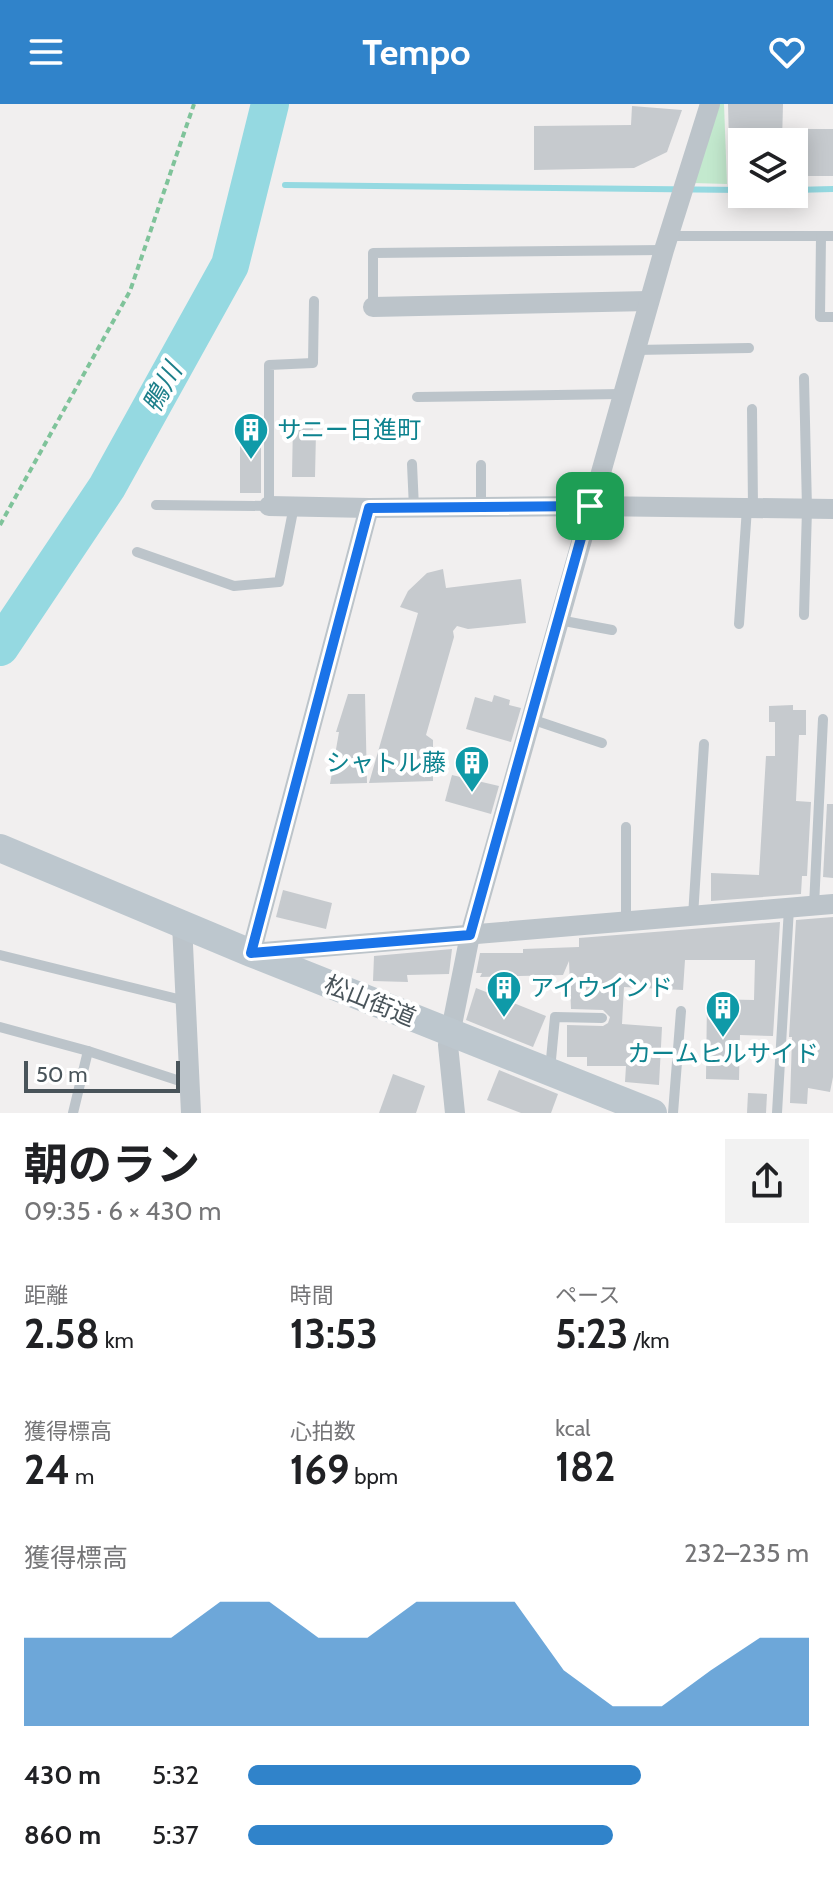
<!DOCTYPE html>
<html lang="ja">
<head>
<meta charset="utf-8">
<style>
	body { margin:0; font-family:Cabin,"Noto Sans JP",sans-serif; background:#f2f2f2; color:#202124; height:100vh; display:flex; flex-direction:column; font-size:30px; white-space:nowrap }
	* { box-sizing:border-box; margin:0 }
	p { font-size:26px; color:#757577 }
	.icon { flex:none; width:44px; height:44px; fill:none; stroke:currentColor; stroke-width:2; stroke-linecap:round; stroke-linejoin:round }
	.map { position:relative; height:1009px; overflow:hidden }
	.side { display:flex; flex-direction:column; background:#fff; flex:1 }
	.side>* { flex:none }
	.fabs { position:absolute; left:728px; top:24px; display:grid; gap:16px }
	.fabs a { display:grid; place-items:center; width:80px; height:80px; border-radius:0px; background:#fff; box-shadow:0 4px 20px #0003; font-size:40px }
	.scale { position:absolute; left:24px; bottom:20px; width:156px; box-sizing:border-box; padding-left:8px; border:4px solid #49545a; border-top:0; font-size:22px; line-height:28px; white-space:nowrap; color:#49545a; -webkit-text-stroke:6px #fff; paint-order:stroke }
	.pin { position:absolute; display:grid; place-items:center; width:68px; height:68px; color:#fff; margin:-34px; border-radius:16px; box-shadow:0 4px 12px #0006 }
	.round { display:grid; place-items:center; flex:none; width:84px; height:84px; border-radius:0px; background:#f2f2f2 }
	.overview { display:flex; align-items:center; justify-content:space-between; height:136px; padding:0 24px }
	h1 { font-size:44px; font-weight:700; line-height:60px }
	.metrics { display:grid; grid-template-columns:repeat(3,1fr); gap:12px; height:136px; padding:8px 24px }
	.metrics div { display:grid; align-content:center }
	.metrics b { font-size:40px; font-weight:700 }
	.metrics small { font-size:22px; font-weight:400 }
	.metrics p { font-size:22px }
	.chart { height:224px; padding:16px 24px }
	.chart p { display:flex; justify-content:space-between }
	.chart svg { width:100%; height:144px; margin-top:8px; fill:#3083ca; opacity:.7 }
	ul { padding:0 24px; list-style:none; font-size:26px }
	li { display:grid; grid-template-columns:128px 96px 1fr; align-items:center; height:60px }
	li i { height:20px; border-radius:10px; background:#3083ca }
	header { display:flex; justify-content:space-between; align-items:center; height:104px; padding:0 24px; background:#3083ca; color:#fff; font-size:36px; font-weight:700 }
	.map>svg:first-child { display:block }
</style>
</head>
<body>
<header><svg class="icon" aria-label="menu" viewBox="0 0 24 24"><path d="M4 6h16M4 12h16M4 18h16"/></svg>Tempo<svg class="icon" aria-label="heart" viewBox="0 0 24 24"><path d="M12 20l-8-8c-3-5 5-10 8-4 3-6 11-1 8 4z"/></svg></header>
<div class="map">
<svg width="833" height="1009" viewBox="0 0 833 1009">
	<rect width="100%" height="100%" fill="#f1efef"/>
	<polygon fill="#c3e9ce" points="715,0 724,0 727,80 693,79"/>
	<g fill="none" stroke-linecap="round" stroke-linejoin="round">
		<g stroke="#95d9e1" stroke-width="6">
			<polyline points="285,81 742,86"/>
			<polyline points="794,86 833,85"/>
		</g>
		<polyline stroke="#95d9e1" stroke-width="38" points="0,543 107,383 230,161 270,0"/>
	</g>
	<g fill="#c6cace">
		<polygon points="728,0 783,0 782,38 729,38"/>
		<polygon points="632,2 682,6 667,48 634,64 534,66 534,22 631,21"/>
		<rect x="794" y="25" width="39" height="47"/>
		<polygon points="293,317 313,317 313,328 316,328 315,373 292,373"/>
		<rect x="240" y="325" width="21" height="64"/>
		<polygon points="443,465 446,484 521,475 526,519 468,525 457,522 453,527 454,533 426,631 433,636 433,677 369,679 418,509 400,503 408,487 427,469"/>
		<polygon points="348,590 365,590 367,679 330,680 339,628 336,628"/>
		<polygon points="494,591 510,596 509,601 521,604 511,638 466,625 475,593 492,598"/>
		<polygon points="793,601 793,606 806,606 806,631 799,631 796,697 811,698 807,772 802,772 801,790 711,797 711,769 759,771 766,652 775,652 775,618 769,618 769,602"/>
		<polygon points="452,671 499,682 491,710 445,697"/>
		<polygon points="827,700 833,700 833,774 823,773"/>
		<polygon points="283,786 332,799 326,825 276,813"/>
		<polygon points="833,813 833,973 830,988 808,984 807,1000 790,999 792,933 789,933 796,816"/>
		<polygon points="780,818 773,932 740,931 739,976 706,975 707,895 754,896 755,856 685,856 683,886 624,883 622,920 662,923 659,981 625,978 626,962 587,962 587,953 567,953 567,921 603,922 608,919 610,913 603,906 571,905 569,857 563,871 480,873 482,869 476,869 480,849 523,849 523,845 579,843 579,834"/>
		<polygon points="452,845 449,870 407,871 408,878 373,877 374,852"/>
		<polygon points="476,884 546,912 533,943 466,916"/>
		<polygon points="499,966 558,990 551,1009 521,1009 487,996"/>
		<polygon points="393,970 425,982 416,1009 379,1009"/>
		<polygon points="748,989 767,990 766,1009 747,1009"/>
	</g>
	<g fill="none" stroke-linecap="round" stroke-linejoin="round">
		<polyline stroke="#7fc39a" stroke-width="4" stroke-dasharray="6 4" stroke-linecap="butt" points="0,421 130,187 194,0"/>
		<g stroke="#bcc4ca" stroke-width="10">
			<polyline points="669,132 821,132 820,213 833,213"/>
			<polyline points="821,132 833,132"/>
			<polyline points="373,203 373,149 664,146"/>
			<polyline points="635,246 749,244"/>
			<polyline points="804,274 807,405 804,511"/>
			<polyline points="417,293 622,290"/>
			<polyline points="752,305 753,404"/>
			<polyline points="412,360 414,404"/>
			<polyline points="481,361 481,403"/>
			<polyline points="156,401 269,402 269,261 313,259 314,197"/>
			<polyline points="137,448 234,482 279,478 294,402"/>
			<polyline points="559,516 612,526"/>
			<polyline points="739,520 747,404"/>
			<polyline points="531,615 602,639"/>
			<polyline points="814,802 823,615"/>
			<polyline points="693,812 704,640"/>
			<polyline points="626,817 626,723"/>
			<polyline points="0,851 186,897"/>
			<polyline points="0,923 88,947 189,980"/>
			<polyline points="550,966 555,913 602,914"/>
			<polyline points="73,1009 88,947"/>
			<polyline points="673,1009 681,907"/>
			<polyline points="777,1009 789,804"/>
		</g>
		<g stroke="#bcc4ca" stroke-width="20">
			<polyline points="373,203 649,197"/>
			<polyline points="269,402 369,404 590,402 833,405"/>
			<polyline points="369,404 251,849 833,800"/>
			<polyline points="182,820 191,1009"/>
			<polyline points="455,1009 448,941 470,831 664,146 710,0"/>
		</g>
		<polyline stroke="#bdc7ce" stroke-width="28" points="0,744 251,849 653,1009"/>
	</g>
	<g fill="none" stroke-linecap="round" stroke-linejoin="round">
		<defs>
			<polygon id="route" points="590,402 470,831 251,849 369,404"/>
		</defs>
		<use href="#route" stroke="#fff" stroke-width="16"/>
		<use href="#route" stroke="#1a73e8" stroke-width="10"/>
	</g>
	<defs>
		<symbol id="building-pin" viewBox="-11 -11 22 30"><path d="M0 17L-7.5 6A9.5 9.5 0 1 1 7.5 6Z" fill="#0f9aa8" stroke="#fff"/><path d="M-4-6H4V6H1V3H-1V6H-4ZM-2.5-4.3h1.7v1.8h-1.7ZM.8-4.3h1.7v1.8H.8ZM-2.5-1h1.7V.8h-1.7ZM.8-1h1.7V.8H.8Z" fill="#fff"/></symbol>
	</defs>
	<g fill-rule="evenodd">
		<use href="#building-pin" x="231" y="306" width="40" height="54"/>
		<use href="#building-pin" x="452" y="639" width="40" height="54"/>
		<use href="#building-pin" x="484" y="864" width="40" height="54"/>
		<use href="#building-pin" x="703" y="884" width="40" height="54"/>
	</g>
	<g text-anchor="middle" stroke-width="8" stroke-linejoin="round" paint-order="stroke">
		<g font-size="24" fill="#0d838f" stroke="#fff" text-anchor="start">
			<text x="277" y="334">サニー日進町</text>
			<text x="446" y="667" text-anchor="end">シャトル藤</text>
			<text x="530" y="892">アイウインド</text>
			<text x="723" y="958" text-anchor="middle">カームヒルサイド</text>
		</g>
		<g font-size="24" fill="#49545a" stroke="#fff">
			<text transform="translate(370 897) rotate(22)" y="8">松山街道</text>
		</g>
		<g font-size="26" font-style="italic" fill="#1d7f8a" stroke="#fff">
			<text transform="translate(162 284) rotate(-61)" y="9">鴨川</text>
		</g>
	</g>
</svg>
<div class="fabs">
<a><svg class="icon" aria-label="layers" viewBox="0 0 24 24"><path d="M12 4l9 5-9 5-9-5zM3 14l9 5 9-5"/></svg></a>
</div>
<div class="scale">50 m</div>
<div class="pin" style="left:590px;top:402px;background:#1e9e55"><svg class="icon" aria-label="arrive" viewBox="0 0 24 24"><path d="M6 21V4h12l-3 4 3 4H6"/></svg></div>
</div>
<section class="side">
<div class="overview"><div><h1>朝のラン</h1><p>09:35 · 6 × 430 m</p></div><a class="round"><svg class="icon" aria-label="share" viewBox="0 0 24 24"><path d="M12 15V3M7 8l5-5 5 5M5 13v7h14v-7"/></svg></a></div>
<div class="metrics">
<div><p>距離</p><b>2.58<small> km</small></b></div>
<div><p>時間</p><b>13:53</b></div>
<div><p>ペース</p><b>5:23<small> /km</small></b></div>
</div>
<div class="metrics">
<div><p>獲得標高</p><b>24<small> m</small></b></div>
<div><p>心拍数</p><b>169<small> bpm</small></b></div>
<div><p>kcal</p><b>182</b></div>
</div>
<div class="chart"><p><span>獲得標高</span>232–235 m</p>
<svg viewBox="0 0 160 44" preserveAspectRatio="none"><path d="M0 44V17L10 17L20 17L30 17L40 6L50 6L60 17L70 17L80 6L90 6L100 6L110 27L120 38L130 38L140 27L150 17L160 17V44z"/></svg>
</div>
<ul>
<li><b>430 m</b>5:32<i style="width:70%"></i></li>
<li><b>860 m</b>5:37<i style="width:65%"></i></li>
</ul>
</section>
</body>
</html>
